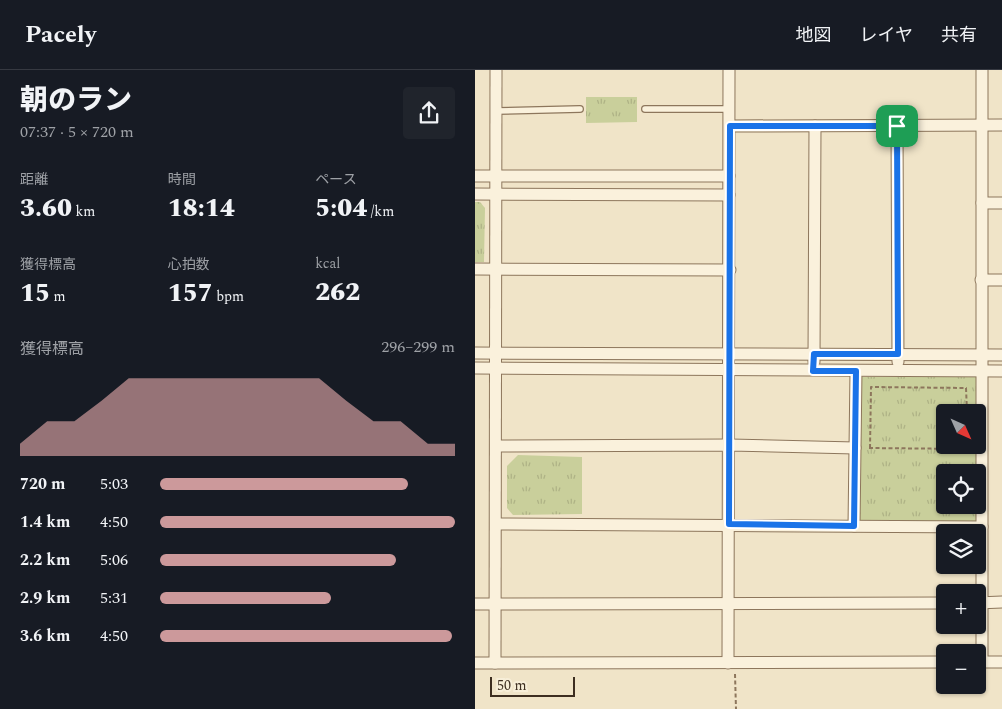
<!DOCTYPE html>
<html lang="ja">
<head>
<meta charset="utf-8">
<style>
	body { margin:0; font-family:Spectral,"Noto Sans JP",serif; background:#20242c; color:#f1f3f6; height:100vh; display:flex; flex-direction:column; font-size:19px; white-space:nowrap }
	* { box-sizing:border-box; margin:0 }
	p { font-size:16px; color:#9ea1a6 }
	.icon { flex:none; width:28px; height:28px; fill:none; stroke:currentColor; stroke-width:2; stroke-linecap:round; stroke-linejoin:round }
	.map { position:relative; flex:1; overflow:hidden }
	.sheet { display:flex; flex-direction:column; background:#171b24; width:475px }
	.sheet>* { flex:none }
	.needle { width:32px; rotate:135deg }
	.controls { position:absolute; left:461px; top:334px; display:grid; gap:10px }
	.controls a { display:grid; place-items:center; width:50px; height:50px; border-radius:5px; background:#171b24; box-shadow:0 1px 4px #0004; font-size:25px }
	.scale { position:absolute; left:15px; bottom:12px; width:85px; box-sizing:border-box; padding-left:5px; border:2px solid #3d2e20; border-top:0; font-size:14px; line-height:18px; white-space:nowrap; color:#3d2e20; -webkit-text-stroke:4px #f7eed8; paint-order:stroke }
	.pin { position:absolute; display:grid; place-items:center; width:42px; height:42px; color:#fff; margin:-21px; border-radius:10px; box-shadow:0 2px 8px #0006 }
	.round { display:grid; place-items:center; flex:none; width:52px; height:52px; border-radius:5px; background:#20242c }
	.head { display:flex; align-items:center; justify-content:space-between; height:85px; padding:0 20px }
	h1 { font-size:28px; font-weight:800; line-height:38px }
	.stats { display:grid; grid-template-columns:repeat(3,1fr); gap:8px; height:85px; padding:5px 20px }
	.stats div { display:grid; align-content:center }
	.stats b { font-size:25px; font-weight:800 }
	.stats small { font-size:14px; font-weight:400 }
	.stats p { font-size:14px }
	.chart { height:140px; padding:10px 20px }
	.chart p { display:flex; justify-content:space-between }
	.chart svg { width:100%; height:90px; margin-top:5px; fill:#cc999b; opacity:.7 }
	ul { padding:0 20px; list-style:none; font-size:16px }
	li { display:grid; grid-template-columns:80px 60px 1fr; align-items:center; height:38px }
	li i { height:12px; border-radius:6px; background:#cc999b }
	header { display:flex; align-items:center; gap:30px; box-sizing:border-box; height:70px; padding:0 25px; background:#171b24; border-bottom:1px solid #363941 }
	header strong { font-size:24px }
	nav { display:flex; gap:28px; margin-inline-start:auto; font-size:18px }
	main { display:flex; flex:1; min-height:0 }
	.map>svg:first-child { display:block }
</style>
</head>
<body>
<header>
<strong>Pacely</strong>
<nav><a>地図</a><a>レイヤ</a><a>共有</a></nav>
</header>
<main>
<section class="sheet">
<div class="head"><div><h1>朝のラン</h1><p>07:37 · 5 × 720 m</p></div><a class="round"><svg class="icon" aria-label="share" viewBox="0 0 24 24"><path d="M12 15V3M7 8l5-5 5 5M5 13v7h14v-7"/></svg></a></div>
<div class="stats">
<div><p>距離</p><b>3.60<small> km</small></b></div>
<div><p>時間</p><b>18:14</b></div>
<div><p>ペース</p><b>5:04<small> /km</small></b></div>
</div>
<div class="stats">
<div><p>獲得標高</p><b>15<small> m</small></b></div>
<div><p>心拍数</p><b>157<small> bpm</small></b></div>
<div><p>kcal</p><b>262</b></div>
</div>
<div class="chart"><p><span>獲得標高</span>296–299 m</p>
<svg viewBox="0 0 160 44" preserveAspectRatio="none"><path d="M0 44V38L10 27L20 27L30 17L40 6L50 6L60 6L70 6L80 6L90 6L100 6L110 6L120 17L130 27L140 27L150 38L160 38V44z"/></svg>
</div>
<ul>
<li><b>720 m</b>5:03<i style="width:84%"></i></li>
<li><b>1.4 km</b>4:50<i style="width:100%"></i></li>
<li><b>2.2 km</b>5:06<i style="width:80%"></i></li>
<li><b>2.9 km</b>5:31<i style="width:58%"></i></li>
<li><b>3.6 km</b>4:50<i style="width:99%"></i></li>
</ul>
</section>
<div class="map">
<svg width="527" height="639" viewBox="0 0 527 639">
	<defs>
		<pattern id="park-tufts" width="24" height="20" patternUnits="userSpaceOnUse" patternTransform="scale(1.25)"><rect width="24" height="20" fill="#c9cf9b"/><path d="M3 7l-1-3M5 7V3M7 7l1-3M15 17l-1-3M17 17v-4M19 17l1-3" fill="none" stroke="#aeb285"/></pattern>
	</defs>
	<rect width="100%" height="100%" fill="#f0e4c8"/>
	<g fill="url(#park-tufts)">
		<polygon points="111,27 162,27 162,52 111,53"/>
		<polygon points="0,132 5,132 10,138 9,192 0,192"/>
		<polygon points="385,307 502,307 502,342 470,342 470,375 502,375 502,402 470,402 470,435 502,435 503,452 383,453"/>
		<polygon points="43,385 107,387 107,444 38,445 32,438 32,396"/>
	</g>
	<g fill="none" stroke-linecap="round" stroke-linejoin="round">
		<defs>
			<g id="lane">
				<polyline points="170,39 254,39"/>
				<polyline points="21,41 105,39"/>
			</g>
			<g id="street">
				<polyline points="255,56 527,55"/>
				<polyline points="422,56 423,292"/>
				<polyline points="0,106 254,106"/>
				<polyline points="0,124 254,125"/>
				<polyline points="507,133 527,133"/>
				<polyline points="0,199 255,200"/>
				<polyline points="506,210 527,210"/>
				<polyline points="0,283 527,285"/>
				<polyline points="339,292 340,56"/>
				<polyline points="0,298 527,301"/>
				<polyline points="21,376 255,375 380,378"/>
				<polyline points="21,454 507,457"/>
				<polyline points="379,456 381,301"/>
				<polyline points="502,533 527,532"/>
				<polyline points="0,534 470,533"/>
				<polyline points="502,592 527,592"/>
				<polyline points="507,592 507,0"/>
				<polyline points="0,593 470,592"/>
				<polyline points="20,593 21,0"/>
				<polyline points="253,593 254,0"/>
			</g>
		</defs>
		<use href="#lane" stroke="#8d765c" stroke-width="8"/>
		<use href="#street" stroke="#8d765c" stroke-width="13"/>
		<g stroke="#8d765c" stroke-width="2" stroke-dasharray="4 2.5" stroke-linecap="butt">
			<polyline points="394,378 497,379"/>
			<polyline points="395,378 396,317 491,318 492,342"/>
			<polyline points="260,604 261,639"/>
		</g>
		<use href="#lane" stroke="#faf1dc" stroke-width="5.5"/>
		<use href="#street" stroke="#faf1dc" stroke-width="11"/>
	</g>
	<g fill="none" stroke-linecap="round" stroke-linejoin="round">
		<defs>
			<polygon id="route" points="255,56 422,56 423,284 339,284 338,301 381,301 379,456 254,454"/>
		</defs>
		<use href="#route" stroke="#fff" stroke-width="10"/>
		<use href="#route" stroke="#1a73e8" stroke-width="6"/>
	</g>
</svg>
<div class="controls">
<a><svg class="needle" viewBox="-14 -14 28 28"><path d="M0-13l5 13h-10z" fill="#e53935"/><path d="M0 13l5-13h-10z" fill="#9ea1a6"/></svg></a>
<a><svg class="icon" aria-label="locate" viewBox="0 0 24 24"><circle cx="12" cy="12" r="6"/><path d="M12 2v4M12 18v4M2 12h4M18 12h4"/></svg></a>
<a><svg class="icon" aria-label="layers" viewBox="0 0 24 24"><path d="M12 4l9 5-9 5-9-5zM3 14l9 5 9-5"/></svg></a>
<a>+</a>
<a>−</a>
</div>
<div class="scale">50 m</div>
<div class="pin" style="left:422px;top:56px;background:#1e9e55"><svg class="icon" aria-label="arrive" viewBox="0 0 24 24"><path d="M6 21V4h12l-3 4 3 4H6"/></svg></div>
</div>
</main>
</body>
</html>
